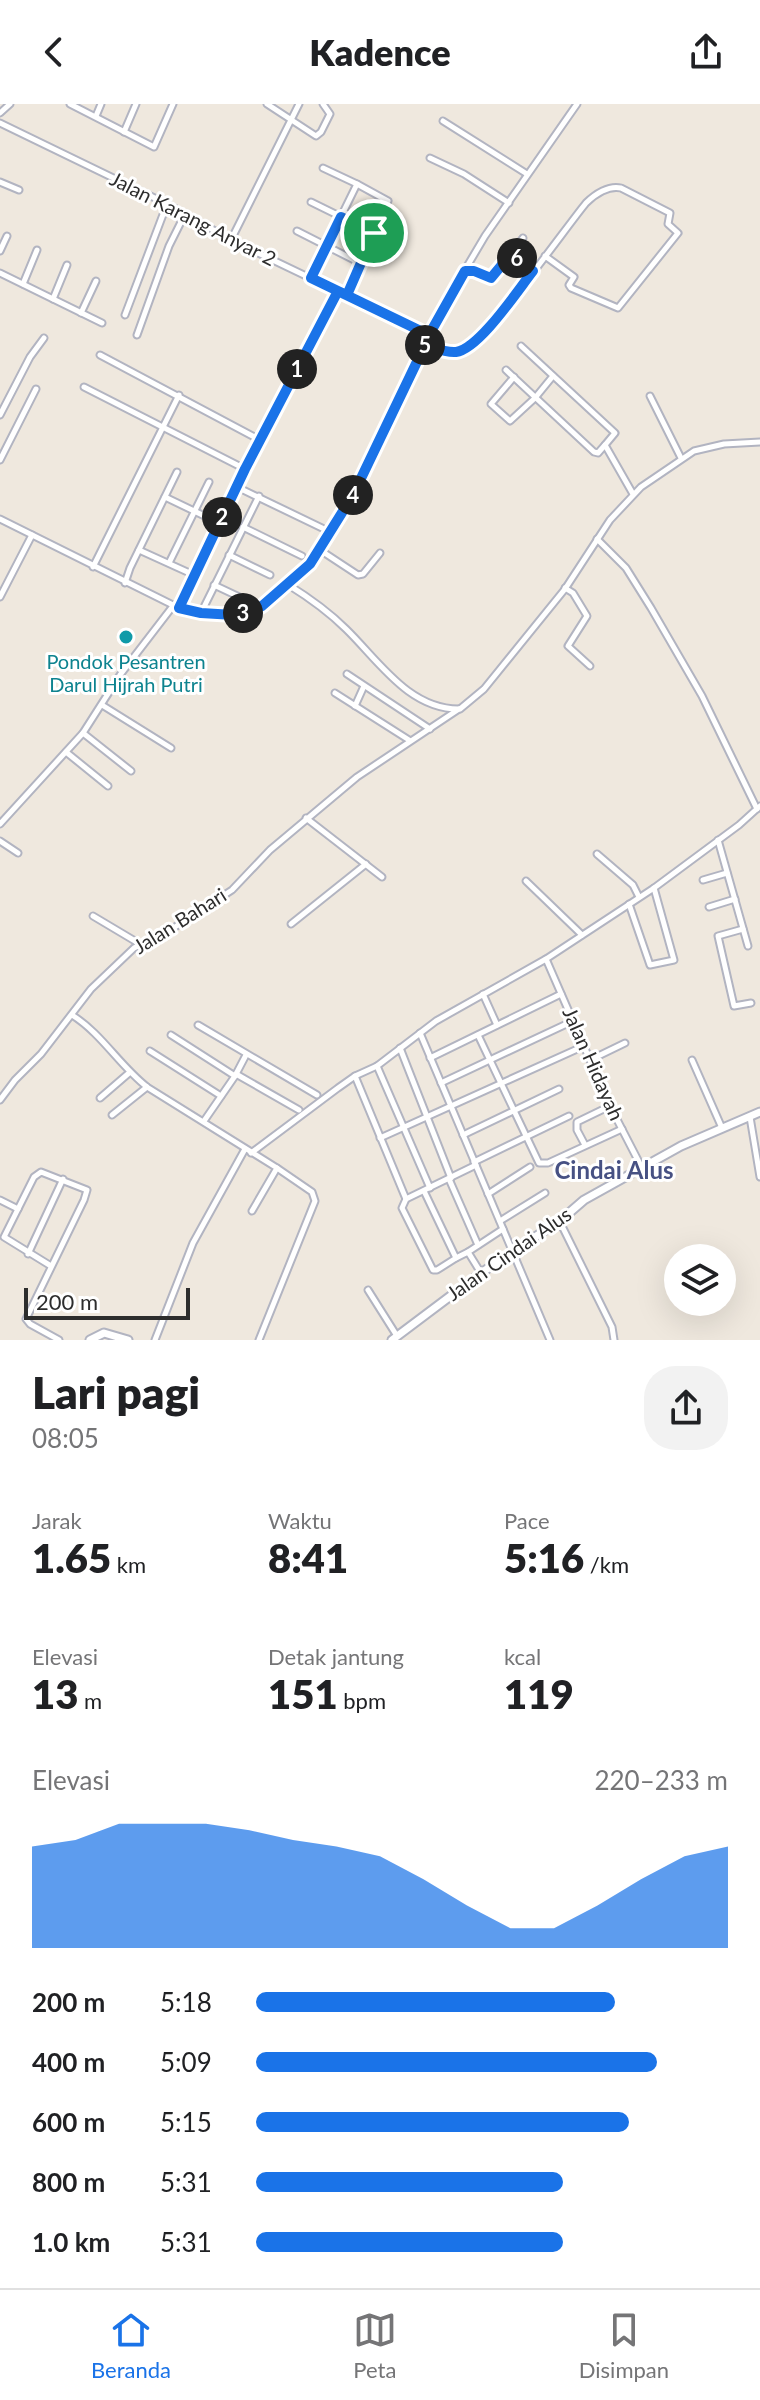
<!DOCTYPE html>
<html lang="id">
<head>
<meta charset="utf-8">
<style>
	body { margin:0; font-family:Lato,sans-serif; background:#f2f2f2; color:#202124; height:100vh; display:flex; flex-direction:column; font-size:30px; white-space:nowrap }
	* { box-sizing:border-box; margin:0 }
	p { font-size:26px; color:#757577 }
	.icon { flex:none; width:44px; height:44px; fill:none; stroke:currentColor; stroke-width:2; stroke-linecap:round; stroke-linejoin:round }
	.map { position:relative; height:1236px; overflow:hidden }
	.details { display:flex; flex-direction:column; background:#fff; flex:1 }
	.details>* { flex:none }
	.fabs { position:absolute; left:664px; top:1140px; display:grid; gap:16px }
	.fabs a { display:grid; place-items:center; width:72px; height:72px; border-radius:50%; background:#fff; box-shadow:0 8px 32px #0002; font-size:40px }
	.scale { position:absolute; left:24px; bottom:20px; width:166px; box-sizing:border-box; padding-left:8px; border:4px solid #2d2d2d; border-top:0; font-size:22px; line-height:28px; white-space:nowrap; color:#2d2d2d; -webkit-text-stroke:6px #fff; paint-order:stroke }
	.pin { position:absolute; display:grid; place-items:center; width:68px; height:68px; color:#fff; margin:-34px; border:4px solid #fff; border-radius:50%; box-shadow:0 2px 8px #0007 }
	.km { position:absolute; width:40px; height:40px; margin:-20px; border-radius:50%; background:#222; color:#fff; font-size:22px; line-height:40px; text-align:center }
	.round { display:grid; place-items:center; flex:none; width:84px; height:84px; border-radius:32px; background:#f2f2f2 }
	.head { display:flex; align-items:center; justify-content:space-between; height:136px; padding:0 32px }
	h1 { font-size:44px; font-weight:800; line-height:60px }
	.metrics { display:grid; grid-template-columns:repeat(3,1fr); gap:12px; height:136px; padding:8px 32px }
	.metrics div { display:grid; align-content:center }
	.metrics b { font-size:40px; font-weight:800 }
	.metrics small { font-size:22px; font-weight:400 }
	.metrics p { font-size:22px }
	.chart { height:224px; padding:16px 32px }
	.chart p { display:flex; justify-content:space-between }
	.chart svg { width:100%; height:144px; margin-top:8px; fill:#1a73e8; opacity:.7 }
	ul { padding:0 32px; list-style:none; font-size:26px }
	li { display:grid; grid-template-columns:128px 96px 1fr; align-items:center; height:60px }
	li i { height:20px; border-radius:10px; background:#1a73e8 }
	header { display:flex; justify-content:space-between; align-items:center; height:104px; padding:0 32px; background:#fff; font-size:36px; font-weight:800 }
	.tabs { display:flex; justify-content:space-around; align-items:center; height:112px; border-top:2px solid #e0e0e0; background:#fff; font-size:22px; color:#757577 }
	.tabs a { display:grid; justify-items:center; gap:4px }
	.tabs .selected { color:#1a73e8 }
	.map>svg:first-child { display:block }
</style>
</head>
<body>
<header><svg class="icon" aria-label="back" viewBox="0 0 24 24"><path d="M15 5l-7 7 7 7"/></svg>Kadence<svg class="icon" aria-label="share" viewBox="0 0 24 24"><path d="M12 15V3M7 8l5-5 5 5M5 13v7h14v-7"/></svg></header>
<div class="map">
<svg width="760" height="1236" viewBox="0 0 760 1236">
	<rect width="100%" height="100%" fill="#efe8de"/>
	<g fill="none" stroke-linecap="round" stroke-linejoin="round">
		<defs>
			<g id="street">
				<polyline points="70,0 154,43 173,0"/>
				<polyline points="267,0 316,32 321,28 330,10 323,0"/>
				<polyline points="0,9 10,0"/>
				<polyline points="96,12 101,0"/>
				<polyline points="443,17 527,70"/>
				<polyline points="0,19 167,100 231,136 429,231"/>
				<polyline points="124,28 136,0"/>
				<polyline points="430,54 464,70 509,99"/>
				<polyline points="323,64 357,80"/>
				<polyline points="0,78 19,86"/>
				<polyline points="311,98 374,129"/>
				<polyline points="297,127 360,159"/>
				<polyline points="231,136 299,0"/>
				<polyline points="0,147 7,132"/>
				<polyline points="511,150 533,167"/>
				<polyline points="466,167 493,173 523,134"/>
				<polyline points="0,169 102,219"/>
				<polyline points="311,174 357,80 388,97 347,191"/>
				<polyline points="23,180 37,146"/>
				<polyline points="53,195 67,161"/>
				<polyline points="81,209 96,177"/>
				<polyline points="125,211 167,100"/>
				<polyline points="137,231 169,142 184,112"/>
				<path d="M425 241C437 245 450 250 462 246 486 237 564 126 586 99 595 90 609 81 621 84L670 109 668 120 678 129 618 204 571 184 569 181 574 173 545 152"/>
				<polyline points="521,242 615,329 605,341 633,390"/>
				<polyline points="100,251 260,336"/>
				<polyline points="506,266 594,348 598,349 605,341"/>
				<polyline points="514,273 491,300 510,317 535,294 553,272"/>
				<polyline points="84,283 245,365"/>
				<polyline points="650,292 681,354"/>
				<polyline points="0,311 30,253 44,234"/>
				<polyline points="0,356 36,285"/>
				<polyline points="237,383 322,424"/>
				<polyline points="165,393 219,419"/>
				<polyline points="0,415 179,504 201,509 234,511 250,508 262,502 310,460 353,391 429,231 456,181 485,132 577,0"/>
				<polyline points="243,423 302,452"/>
				<polyline points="597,435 626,464 651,504 702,592 757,705"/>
				<polyline points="139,446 194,471"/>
				<polyline points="320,446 358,471 363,470 380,449"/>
				<polyline points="229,451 270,471"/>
				<polyline points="169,459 209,378"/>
				<polyline points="93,463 179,291"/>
				<polyline points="125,479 130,464 177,368"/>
				<path d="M287 480C308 493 328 507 346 525 378 556 409 606 460 605L484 585 565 485 610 416 641 383 694 347 724 340 760 338"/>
				<polyline points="214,481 248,497"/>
				<polyline points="565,484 573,489 587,512 568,542 590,562"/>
				<polyline points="0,493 32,431"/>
				<polyline points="179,504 245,365 338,187"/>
				<polyline points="201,509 259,392"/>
				<polyline points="347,570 430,625"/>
				<polyline points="335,589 409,636"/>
				<polyline points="102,601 171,644"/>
				<polyline points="355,602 364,582"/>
				<polyline points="83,629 131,667"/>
				<polyline points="66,648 108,682"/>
				<polyline points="306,714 382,773"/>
				<polyline points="0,720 83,629 120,571 173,502"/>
				<polyline points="718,736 748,842"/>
				<polyline points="0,737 18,749"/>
				<polyline points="597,750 633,781 639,793"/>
				<polyline points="703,776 727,769"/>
				<polyline points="526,777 582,831"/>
				<polyline points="629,800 650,861 674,856 654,784"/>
				<polyline points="709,803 735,795"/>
				<polyline points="93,812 140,840"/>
				<polyline points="291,820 366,760"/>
				<polyline points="743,825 718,832 734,902 751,899"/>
				<polyline points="546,855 610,1002 642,1064"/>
				<polyline points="483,890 497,921"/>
				<path d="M72 911C102 930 119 961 147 983L277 1064 252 1107"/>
				<polyline points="198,921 317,991"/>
				<polyline points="420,929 550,1236"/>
				<polyline points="171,931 235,972"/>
				<polyline points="478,931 539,1059 548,1059 622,1025"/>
				<polyline points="400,944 451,1074"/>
				<polyline points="150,947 221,992"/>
				<polyline points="430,954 561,890"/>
				<polyline points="590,956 625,939"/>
				<polyline points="692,956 722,1024"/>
				<polyline points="377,962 430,1084"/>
				<polyline points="236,970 299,1006"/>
				<polyline points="355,972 406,1095 476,1061"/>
				<polyline points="441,979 573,917"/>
				<polyline points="100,994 129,969"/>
				<polyline points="0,996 15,976 41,950 91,885 134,844 175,823 232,786 270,746 357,673 459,605"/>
				<polyline points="112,1011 147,983"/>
				<polyline points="750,1013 760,1073"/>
				<polyline points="204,1017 235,972 246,951"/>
				<polyline points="463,1031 559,985"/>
				<polyline points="380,1034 584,942"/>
				<polyline points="585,1041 577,1026 577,1018 610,1002"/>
				<polyline points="251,1049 338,984 355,972 377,962 436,917 546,855 654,784 739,721 760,702"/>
				<polyline points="474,1058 569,1012"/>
				<polyline points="449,1075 478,1141"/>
				<polyline points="424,1087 456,1154 468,1148 481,1169"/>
				<polyline points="488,1090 530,1063"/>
				<polyline points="406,1095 402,1104 433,1166 437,1166 456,1154"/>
				<polyline points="0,1096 18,1105"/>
				<polyline points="559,1116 612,1223 614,1236"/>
				<polyline points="500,1117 545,1089"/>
				<polyline points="468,1148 503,1125"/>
				<polyline points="28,1150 63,1075"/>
				<polyline points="51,1162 4,1133 34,1073 41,1068 87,1086 84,1096 26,1215 30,1220 59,1236"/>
				<polyline points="368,1186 397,1232"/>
				<polyline points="155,1236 193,1139 245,1045"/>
				<polyline points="259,1236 315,1097 312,1088 277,1064"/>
			</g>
			<g id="secondary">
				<polyline points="90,1236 104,1229 128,1236"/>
				<polyline points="392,1236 481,1169 562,1115 584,1096 681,1042 760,1008"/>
			</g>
		</defs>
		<use href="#street" stroke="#b2b4c1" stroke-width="9"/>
		<use href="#secondary" stroke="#b2b4c1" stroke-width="11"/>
		<use href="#street" stroke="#fff" stroke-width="5"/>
		<use href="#secondary" stroke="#fff" stroke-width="7"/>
	</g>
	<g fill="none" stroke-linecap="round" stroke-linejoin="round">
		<defs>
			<path id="route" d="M374 129 347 191 338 187 245 365 179 504 201 509 234 511 250 508 262 502 310 460 353 391 425 241C435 244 446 249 456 248 479 245 518 186 533 167L511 150 491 174 474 167H465L429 231 311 174 341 113 374 129"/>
		</defs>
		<use href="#route" stroke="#fff" stroke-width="16"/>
		<use href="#route" stroke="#1a73e8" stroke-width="10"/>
	</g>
	<circle fill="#0f9aa8" stroke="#fff" stroke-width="3" cx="126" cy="533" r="8"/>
	<g text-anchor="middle" stroke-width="6" stroke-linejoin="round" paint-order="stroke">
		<g font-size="20" fill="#2d2d2d" stroke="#fff">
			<text transform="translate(193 115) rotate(27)" y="7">Jalan Karang Anyar 2</text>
			<text transform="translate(180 817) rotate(-32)" y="7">Jalan Bahari</text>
			<text transform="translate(593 960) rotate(66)" y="7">Jalan Hidayah</text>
			<text transform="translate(509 1150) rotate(-35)" y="7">Jalan Cindai Alus</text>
		</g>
		<g font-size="20" fill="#0d838f" stroke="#fff">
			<text x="126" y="565">Pondok Pesantren<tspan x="126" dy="23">Darul Hijrah Putri</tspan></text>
		</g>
		<g font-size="24" font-weight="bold" fill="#475183" stroke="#fff">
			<text x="614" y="1075">Cindai Alus</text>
		</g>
	</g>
</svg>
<div class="fabs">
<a><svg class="icon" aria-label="layers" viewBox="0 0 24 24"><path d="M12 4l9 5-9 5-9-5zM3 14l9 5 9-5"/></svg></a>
</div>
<div class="scale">200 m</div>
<div class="pin" style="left:374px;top:129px;background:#1e9e55"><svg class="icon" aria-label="arrive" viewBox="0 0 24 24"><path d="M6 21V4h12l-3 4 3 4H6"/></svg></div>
<b class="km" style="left:297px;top:265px">1</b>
<b class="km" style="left:222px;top:413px">2</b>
<b class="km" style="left:243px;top:509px">3</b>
<b class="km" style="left:353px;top:391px">4</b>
<b class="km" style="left:425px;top:241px">5</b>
<b class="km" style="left:517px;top:154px">6</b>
</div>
<section class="details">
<div class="head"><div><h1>Lari pagi</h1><p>08:05</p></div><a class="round"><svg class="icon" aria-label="share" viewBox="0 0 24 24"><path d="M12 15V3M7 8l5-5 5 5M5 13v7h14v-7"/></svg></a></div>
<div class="metrics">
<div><p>Jarak</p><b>1.65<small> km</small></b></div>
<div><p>Waktu</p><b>8:41</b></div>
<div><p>Pace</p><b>5:16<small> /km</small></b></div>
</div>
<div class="metrics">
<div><p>Elevasi</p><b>13<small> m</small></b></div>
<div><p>Detak jantung</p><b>151<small> bpm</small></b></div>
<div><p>kcal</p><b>119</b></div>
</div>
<div class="chart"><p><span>Elevasi</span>220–233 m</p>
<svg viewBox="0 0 160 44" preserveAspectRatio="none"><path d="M0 44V13L10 11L20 6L30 6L40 6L50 8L60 11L70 13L80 16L90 23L100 31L110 38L120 38L130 31L140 23L150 16L160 13V44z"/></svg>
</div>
<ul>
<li><b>200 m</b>5:18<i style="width:76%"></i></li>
<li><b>400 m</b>5:09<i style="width:85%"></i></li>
<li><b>600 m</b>5:15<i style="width:79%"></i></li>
<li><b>800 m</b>5:31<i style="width:65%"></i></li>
<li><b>1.0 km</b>5:31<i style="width:65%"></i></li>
</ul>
</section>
<nav class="tabs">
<a class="selected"><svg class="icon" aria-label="home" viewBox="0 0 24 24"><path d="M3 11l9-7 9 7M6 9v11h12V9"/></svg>Beranda</a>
<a><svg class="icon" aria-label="map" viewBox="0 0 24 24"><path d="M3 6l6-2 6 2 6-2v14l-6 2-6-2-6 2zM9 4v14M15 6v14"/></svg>Peta</a>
<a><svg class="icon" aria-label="saved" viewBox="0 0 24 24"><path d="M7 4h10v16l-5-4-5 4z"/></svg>Disimpan</a>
</nav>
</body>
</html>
